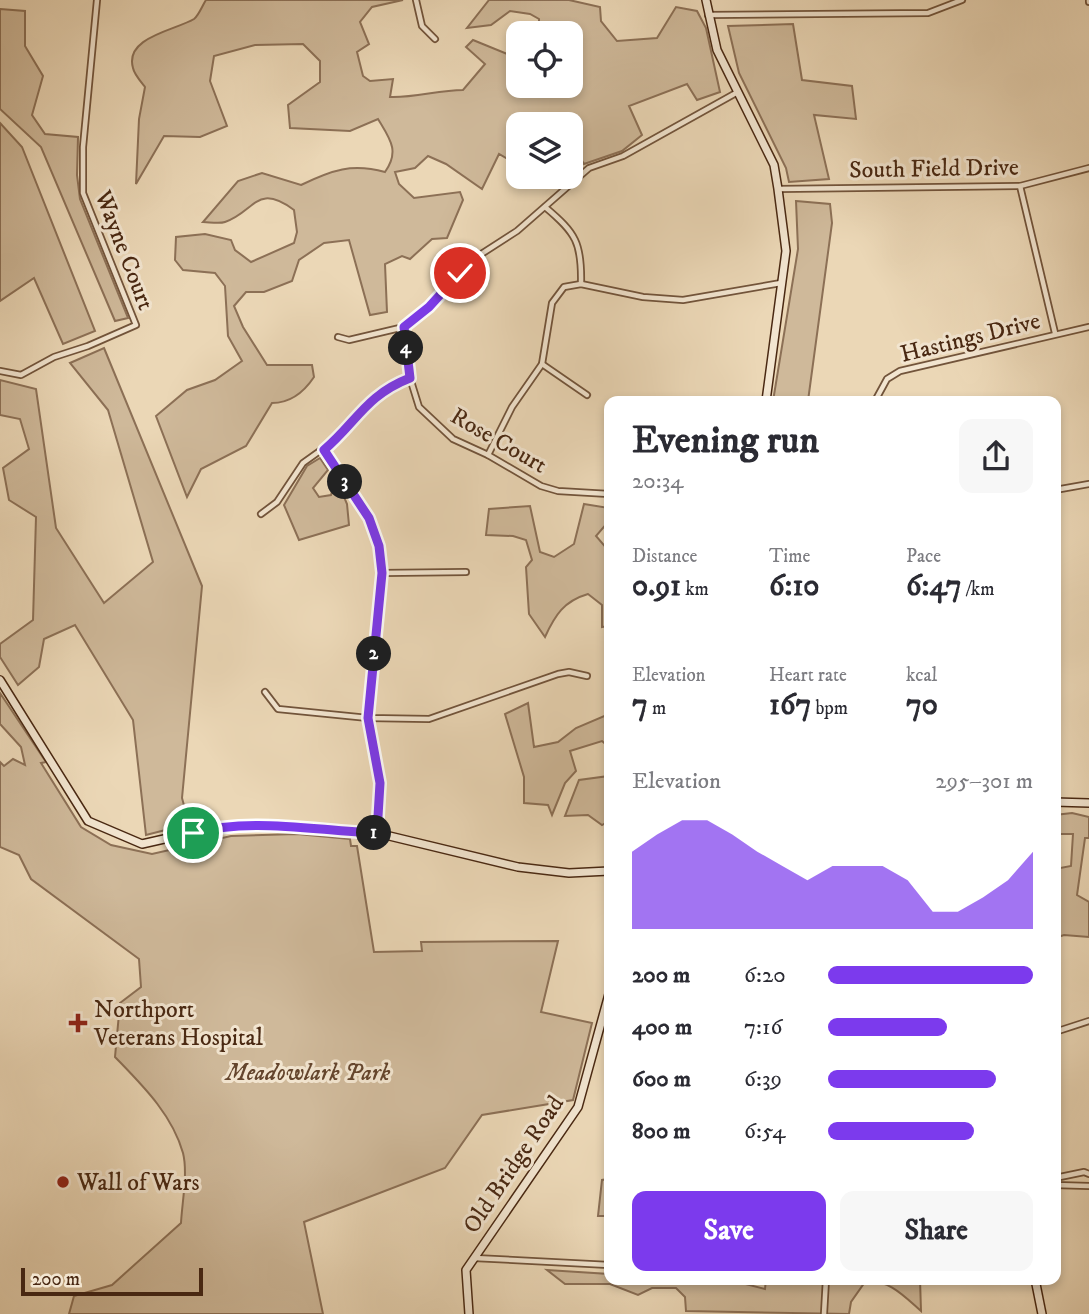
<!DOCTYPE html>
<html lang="en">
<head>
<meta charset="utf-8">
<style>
	body { margin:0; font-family:"IM FELL DW Pica",serif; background:#f7f7f7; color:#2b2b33; height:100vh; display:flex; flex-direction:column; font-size:26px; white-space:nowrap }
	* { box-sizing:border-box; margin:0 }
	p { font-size:23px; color:#7c7c81 }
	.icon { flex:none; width:38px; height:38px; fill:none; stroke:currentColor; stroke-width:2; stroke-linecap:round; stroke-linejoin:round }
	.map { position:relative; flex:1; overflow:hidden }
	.sheet { position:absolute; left:604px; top:396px; width:457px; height:889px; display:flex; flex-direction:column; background:#fff; border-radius:14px; box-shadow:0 4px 10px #0003 }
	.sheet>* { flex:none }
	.fabs { position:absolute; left:506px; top:21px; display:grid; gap:14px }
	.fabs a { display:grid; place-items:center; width:77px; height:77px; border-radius:14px; background:#fff; box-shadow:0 4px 10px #0003; font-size:35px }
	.scale { position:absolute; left:21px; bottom:18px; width:182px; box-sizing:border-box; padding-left:7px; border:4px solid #492812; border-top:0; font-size:19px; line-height:24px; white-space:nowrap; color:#492812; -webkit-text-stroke:5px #f2e5d0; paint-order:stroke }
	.pin { position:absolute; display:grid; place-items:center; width:60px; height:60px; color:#fff; margin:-30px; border:4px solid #fff; border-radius:50%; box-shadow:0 2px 7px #0007 }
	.km { position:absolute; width:35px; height:35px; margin:-18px; border-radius:50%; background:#222; color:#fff; font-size:19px; line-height:35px; text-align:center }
	.round { display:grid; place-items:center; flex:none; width:74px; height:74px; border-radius:14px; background:#f7f7f7 }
	.headline { display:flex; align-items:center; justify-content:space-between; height:119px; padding:0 28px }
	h1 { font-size:38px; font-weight:700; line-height:52px }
	.figures { display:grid; grid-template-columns:repeat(3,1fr); gap:10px; height:119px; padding:7px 28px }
	.figures div { display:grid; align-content:center }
	.figures b { font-size:30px; font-weight:700 }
	.figures small { font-size:19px; font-weight:400 }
	.figures p { font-size:19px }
	.chart { height:196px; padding:14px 28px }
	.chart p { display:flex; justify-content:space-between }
	.chart svg { width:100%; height:126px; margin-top:7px; fill:#7c3aed; opacity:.7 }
	.action { display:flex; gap:14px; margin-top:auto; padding:14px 28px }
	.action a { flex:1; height:80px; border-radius:14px; background:#7c3aed; color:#fff; font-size:28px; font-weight:700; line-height:80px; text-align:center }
	.action a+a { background:#f7f7f7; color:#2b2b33 }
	ul { padding:0 28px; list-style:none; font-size:23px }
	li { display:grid; grid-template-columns:112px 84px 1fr; align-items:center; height:52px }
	li i { height:18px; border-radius:9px; background:#7c3aed }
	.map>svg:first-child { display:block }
</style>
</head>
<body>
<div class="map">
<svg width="1089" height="1314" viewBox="0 0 1089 1314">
	<rect width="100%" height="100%" fill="#ebd7b6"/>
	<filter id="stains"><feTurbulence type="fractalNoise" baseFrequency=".00286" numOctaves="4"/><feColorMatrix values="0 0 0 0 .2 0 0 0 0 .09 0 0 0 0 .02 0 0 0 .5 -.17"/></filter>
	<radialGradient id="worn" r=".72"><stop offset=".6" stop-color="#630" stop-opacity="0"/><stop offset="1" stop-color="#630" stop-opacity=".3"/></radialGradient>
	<g fill="#cfb99a" stroke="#8c7056" stroke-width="2">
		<path d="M206 0H403L372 7 360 22 369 44 357 52 363 76 370 81 393 79 390 97C415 98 438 90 463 90L485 64 466 47 473 40 512 56 518 55V86H570V33H539V19L530 14 510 11 491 25 467 28 489 0H569L600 7 601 21 617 41 657 38 676 7 697 11 706 28 720 92 697 100 687 84 629 106 642 135 622 151 584 164 571 142 570 124H518V172L511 161 499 154 482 189 446 164 428 156 415 168 395 172 399 184 414 198 460 192 463 200 447 238 432 239 410 259 402 256 385 264 387 312 370 315 349 240 324 243 299 260 292 281 264 292H246L234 306 243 327 267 365H312L314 377C304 392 291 403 272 403L246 446 201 469 187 497 156 416 187 390 215 380 242 361 228 336 225 286 215 273 183 270 175 260 176 237 205 234 231 240 235 250 251 262 294 243 297 232 294 210C256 182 255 212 225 222 219 224 209 222 203 222L238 181 262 173 301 185C332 170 352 163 385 172 400 151 390 139 378 119L350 131 290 128 288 105 320 82V61L303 44 255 45 214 56 210 81 227 126 200 137 164 136 136 184 139 119 145 87C141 82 134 74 133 68 124 37 176 30 194 19 199 15 202 6 206 0Z"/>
		<polygon points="0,9 25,11 25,46 43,76 32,115 45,134 78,137 77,175 80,199 128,318 115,321 41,147 0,109"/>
		<polygon points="793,24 802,80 852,86 856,119 814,115 829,179 789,182 786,168 739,73 728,26"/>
		<polygon points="0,123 22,147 95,331 63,344 34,278 0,301"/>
		<polygon points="796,201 830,204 832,223 808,401 773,401 798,249"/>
		<polygon points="104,348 202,586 182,798 189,824 146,835 133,720 75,625 44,639 39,667 18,685 0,657 0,644 33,620 36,517 9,500 3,468 29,449 20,419 0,415 0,380 36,389 56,528 104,603 153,562 108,410 70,363"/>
		<polygon points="320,458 328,470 313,488 319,497 331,495 336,478 347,504 349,525 299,540 284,505 307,466"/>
		<path d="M584 504 609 508V521L596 536 609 551V626L602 627V605L588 594C564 601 555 615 545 637L529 614 526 567 532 560 526 540 513 536 486 535 489 509 530 506 540 552 554 557 574 544Z"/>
		<path d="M0 693 46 762 41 763 81 827 111 845 152 854 231 836 297 834 350 839 351 846H357L374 952 422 951 421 942 558 941 541 1012 592 1023 573 1100 482 1115 445 1168 304 1222 323 1314H69L74 1296 112 1285 181 1223C182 1203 188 1173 183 1153 172 1114 142 1085 115 1057L120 1003 141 987 139 959 31 879 19 855 0 847V762L4 766 13 759 25 765 21 747 0 724Z"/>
		<polygon points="528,703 534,747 558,742 576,728 609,714 609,747 602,741 570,751 576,771 565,783 552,815 548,805 524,803 524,777 505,714"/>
		<polygon points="609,776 609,821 602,825 588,815 565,816 579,780"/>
		<polygon points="1072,813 1089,817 1089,838 1085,838 1077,895 1089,902 1089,937 1064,935 1055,938 1055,929 1060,927 1055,869 1071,866 1073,834 1055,834 1055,815"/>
		<polygon points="609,1179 609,1216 598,1216 602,1180"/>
		<path d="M547 1270 609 1274V1279L730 1280 765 1289 766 1279H920L921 1311C905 1297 888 1278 865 1282L851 1302 849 1314 686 1311 685 1297 676 1288H652L638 1295 610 1284H565Z"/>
	</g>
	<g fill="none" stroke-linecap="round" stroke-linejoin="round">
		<defs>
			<g id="street">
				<polyline points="416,0 422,26 435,39"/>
				<polyline points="1089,0 1089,2"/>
				<polyline points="708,15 928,13 962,0"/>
				<polyline points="1020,186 1055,333"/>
				<polyline points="778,189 1020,186 1089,168"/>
				<path d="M545 207C576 233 582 243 581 284"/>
				<polyline points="404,327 410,378 419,407 453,439 488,455 541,486 558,491 609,494"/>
				<polyline points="338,337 349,340 404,327 429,307 472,260 517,231 589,168 623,156 736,93"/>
				<polyline points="542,364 587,395"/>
				<polyline points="0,371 21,375 54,357 88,346 136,325 83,193 83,147 97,0"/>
				<polyline points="875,401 887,379 900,371 1089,327"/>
				<polyline points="324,450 370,518 381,559 368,718 380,783 377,833"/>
				<polyline points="488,455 512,407 542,364 552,303 564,287 581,284 643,297 683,300 781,283"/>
				<polyline points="1055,490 1089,484"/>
				<polyline points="261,514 277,502 303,463 338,438 362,408 410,378"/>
				<polyline points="382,573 466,572"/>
				<polyline points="265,692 278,709 368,718 429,719 558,674 569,672 587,676"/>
				<polyline points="1055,1032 1089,1021"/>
				<polyline points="1055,1178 1084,1172 1089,1174"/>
				<polyline points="1055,1185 1089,1186"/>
				<polyline points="474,1258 609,1265"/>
				<polyline points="824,1314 826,1279"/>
			</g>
			<g id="secondary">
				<polyline points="706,0 717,50 774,165 778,189 786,251 766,401"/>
				<polyline points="0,680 88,821 142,844 217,827 303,827 377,833 518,867 569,873 609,871"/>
				<polyline points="1055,802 1089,803"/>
				<polyline points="1035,1279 1042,1314"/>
				<polyline points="469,1314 466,1270 578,1107 609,994"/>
			</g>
		</defs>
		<use href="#street" stroke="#72543b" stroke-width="8"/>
		<use href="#secondary" stroke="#492812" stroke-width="10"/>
		<use href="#street" stroke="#f2e5d0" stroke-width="4.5"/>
		<use href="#secondary" stroke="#f2e5d0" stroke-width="7"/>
	</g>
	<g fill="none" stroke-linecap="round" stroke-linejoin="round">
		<defs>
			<path id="route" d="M193 833C252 817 316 831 377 833L380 783 368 718 382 573 379 546 369 518 324 450C356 423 366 395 410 378L404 327 429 307 460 273"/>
		</defs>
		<use href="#route" stroke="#fff" stroke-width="14"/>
		<use href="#route" stroke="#7c3aed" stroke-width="9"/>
	</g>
	<g fill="#8f2418" stroke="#f2e5d0" stroke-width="2.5">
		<path d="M74.5 1012.5h7v7h7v7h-7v7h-7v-7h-7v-7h7z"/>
		<circle cx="63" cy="1182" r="7"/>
	</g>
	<g text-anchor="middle" stroke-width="6" stroke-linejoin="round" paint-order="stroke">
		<g font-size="24" fill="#492812" stroke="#f2e5d0">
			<text transform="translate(934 168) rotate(-1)" y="8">South Field Drive</text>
			<text transform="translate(125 250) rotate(69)" y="8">Wayne Court</text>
			<text transform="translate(970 337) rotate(-14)" y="8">Hastings Drive</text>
			<text transform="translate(499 440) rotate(30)" y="8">Rose Court</text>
			<text transform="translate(513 1164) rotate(-56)" y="8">Old Bridge Road</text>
		</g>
		<g font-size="24" fill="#492812" stroke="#f2e5d0" text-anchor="start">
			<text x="94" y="1017">Northport<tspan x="94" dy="28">Veterans Hospital</tspan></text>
			<text x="77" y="1190">Wall of Wars</text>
		</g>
		<g font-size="24" font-style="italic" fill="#64452d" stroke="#f2e5d0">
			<text x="308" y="1080">Meadowlark Park</text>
		</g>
	</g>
	<rect width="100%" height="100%" filter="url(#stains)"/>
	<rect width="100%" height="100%" fill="url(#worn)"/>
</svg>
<div class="fabs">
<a><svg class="icon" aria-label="locate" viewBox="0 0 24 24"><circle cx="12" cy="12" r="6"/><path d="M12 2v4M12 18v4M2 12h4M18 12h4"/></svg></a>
<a><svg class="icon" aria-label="layers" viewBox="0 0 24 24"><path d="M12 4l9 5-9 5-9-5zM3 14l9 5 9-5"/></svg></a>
</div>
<div class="scale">200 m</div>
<div class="pin" style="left:193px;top:833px;background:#1e9e55"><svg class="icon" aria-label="arrive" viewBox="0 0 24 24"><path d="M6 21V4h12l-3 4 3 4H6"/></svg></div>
<div class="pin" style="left:460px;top:273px;background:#d93025"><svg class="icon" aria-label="check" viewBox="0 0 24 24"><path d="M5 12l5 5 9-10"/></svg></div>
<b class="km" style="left:374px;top:833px">1</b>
<b class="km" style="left:374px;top:654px">2</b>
<b class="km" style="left:345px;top:482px">3</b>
<b class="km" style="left:406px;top:348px">4</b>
<section class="sheet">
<div class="headline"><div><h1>Evening run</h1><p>20:34</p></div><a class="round"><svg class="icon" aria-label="share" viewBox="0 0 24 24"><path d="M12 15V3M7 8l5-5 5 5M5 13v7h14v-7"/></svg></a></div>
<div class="figures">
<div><p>Distance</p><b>0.91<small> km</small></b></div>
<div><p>Time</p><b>6:10</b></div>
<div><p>Pace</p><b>6:47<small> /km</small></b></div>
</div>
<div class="figures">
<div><p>Elevation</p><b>7<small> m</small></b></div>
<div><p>Heart rate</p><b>167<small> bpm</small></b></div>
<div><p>kcal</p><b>70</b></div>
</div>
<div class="chart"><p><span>Elevation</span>295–301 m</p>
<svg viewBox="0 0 160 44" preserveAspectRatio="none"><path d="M0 44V17L10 11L20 6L30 6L40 11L50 17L60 22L70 27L80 22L90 22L100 22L110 27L120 38L130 38L140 33L150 27L160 17V44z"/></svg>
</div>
<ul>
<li><b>200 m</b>6:20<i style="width:100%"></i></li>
<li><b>400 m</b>7:16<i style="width:58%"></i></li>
<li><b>600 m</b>6:39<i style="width:82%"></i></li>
<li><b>800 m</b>6:54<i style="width:71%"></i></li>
</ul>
<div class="action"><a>Save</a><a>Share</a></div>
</section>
</div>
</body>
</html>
